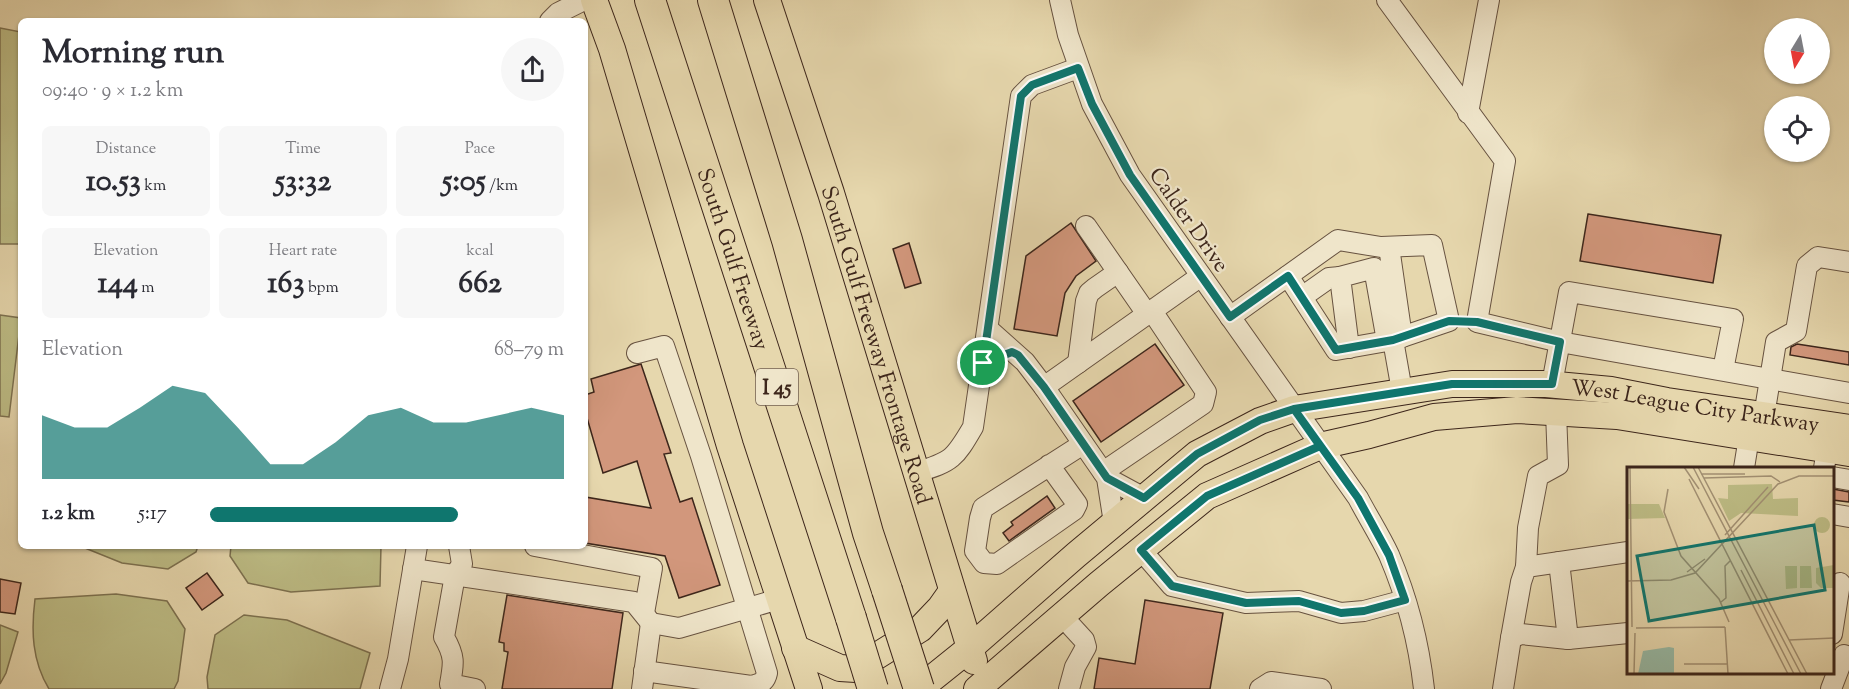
<!DOCTYPE html>
<html lang="en">
<head>
<meta charset="utf-8">
<style>
	body { margin:0; font-family:"Sorts Mill Goudy",serif; background:#f7f7f7; color:#2b2b33; height:100vh; display:flex; flex-direction:column; font-size:22px; white-space:nowrap }
	* { box-sizing:border-box; margin:0 }
	p { font-size:20px; color:#7c7c81 }
	.icon { flex:none; width:33px; height:33px; fill:none; stroke:currentColor; stroke-width:2; stroke-linecap:round; stroke-linejoin:round }
	.map { position:relative; flex:1; overflow:hidden }
	.panel { position:absolute; left:18px; top:18px; width:570px; height:531px; display:flex; flex-direction:column; background:#fff; border-radius:9px; box-shadow:0 2px 4px #0004 }
	.panel>* { flex:none }
	.needle { width:39px; rotate:190deg }
	.tools { position:absolute; left:1764px; top:18px; display:grid; gap:12px }
	.tools a { display:grid; place-items:center; width:66px; height:66px; border-radius:50%; background:#fff; box-shadow:0 2px 4px #0004; font-size:30px }
	.pin { position:absolute; display:grid; place-items:center; width:51px; height:51px; color:#fff; margin:-26px; border:3px solid #fff; border-radius:50%; box-shadow:0 2px 6px #0007 }
	.round { display:grid; place-items:center; flex:none; width:63px; height:63px; border-radius:32px; background:#f7f7f7 }
	.head { display:flex; align-items:center; justify-content:space-between; height:102px; padding:0 24px }
	h1 { font-size:33px; font-weight:700; line-height:45px }
	.stats { display:grid; grid-template-columns:repeat(3,1fr); gap:9px; height:102px; padding:6px 24px }
	.stats div { display:grid; align-content:center; border-radius:9px; background:#f7f7f7; text-align:center }
	.stats b { font-size:30px; font-weight:700 }
	.stats small { font-size:16px; font-weight:400 }
	.stats p { font-size:16px }
	.chart { height:168px; padding:12px 24px }
	.chart p { display:flex; justify-content:space-between }
	.chart svg { width:100%; height:108px; margin-top:6px; fill:#0f766e; opacity:.7 }
	ul { padding:0 24px; list-style:none; font-size:20px }
	li { display:grid; grid-template-columns:96px 72px 1fr; align-items:center; height:45px }
	li i { height:15px; border-radius:8px; background:#0f766e }
	.map>svg:first-child { display:block }
</style>
</head>
<body>
<div class="map">
<svg width="1849" height="689" viewBox="0 0 1849 689">
	<rect width="100%" height="100%" fill="#e6d7ad"/>
	<filter id="stains"><feTurbulence type="fractalNoise" baseFrequency=".00333" numOctaves="4"/><feColorMatrix values="0 0 0 0 .2 0 0 0 0 .09 0 0 0 0 .02 0 0 0 .5 -.17"/></filter>
	<radialGradient id="worn" r=".72"><stop offset=".6" stop-color="#630" stop-opacity="0"/><stop offset="1" stop-color="#630" stop-opacity=".3"/></radialGradient>
	<g fill="#bdbc85" stroke="#7d7150" stroke-width="1.5">
		<polygon points="0,28 21,32 21,244 0,244"/>
		<polygon points="0,315 21,318 9,417 0,416"/>
		<polygon points="80,546 198,546 196,552 168,569 122,563"/>
		<polygon points="231,546 381,546 380,586 291,592 248,583 230,556"/>
		<path d="M116 594 167 601 185 629 178 681 174 689H49C32 661 31 631 35 599Z"/>
		<polygon points="244,615 287,620 370,653 360,689 208,689 207,677 215,635"/>
		<polygon points="0,625 18,632 6,673 0,684"/>
	</g>
	<g fill="#d2977c" stroke="#3d261b" stroke-width="1.5">
		<polygon points="1588,214 1721,235 1713,283 1580,261"/>
		<polygon points="1071,223 1096,261 1076,276 1065,293 1057,336 1014,329 1026,256"/>
		<polygon points="909,243 921,283 905,288 893,249"/>
		<polygon points="1155,344 1184,385 1101,442 1073,401"/>
		<polygon points="1797,344 1849,352 1849,365 1790,355 1791,347"/>
		<polygon points="641,364 671,453 664,454 680,502 692,498 720,585 679,598 665,556 585,543 585,497 651,508 637,461 603,473 585,411 585,395 594,392 591,379"/>
		<polygon points="1833,489 1849,492 1849,502 1833,500"/>
		<polygon points="1047,496 1055,508 1009,541 1003,533 1013,525 1011,522"/>
		<polygon points="207,573 223,595 202,610 186,588"/>
		<polygon points="0,579 21,583 15,614 0,612"/>
		<polygon points="507,595 623,613 612,689 502,689 508,652 504,651 504,643 499,642"/>
		<polygon points="1145,600 1223,613 1210,689 1094,689 1099,658 1135,664"/>
	</g>
	<g fill="none" stroke-linecap="round" stroke-linejoin="round">
		<defs>
			<g id="minor">
				<path d="M1060 0 1068 35 1092 104 1130 175 1358 498C1368 517 1380 536 1389 555 1407 597 1419 644 1424 689"/>
				<polyline points="1387,0 1505,161 1477,322 1560,342 1849,393"/>
				<polyline points="550,21 558,13 584,0"/>
				<polyline points="1468,113 1489,0"/>
				<polyline points="1086,226 1147,314"/>
				<polyline points="1389,247 1402,337"/>
				<polyline points="1288,276 1336,350 1393,340"/>
				<polyline points="1302,297 1329,278 1340,277"/>
				<polyline points="1230,317 1338,240 1381,247 1432,245 1449,321 1393,340 1402,391"/>
				<polyline points="988,329 1025,362 1044,387"/>
				<polyline points="1349,348 1340,277 1374,268 1387,341"/>
				<path d="M637 353 664 346 701 456 767 673C765 683 759 684 751 686L644 671"/>
				<polyline points="1078,363 1086,301 1089,293 1095,288 1118,272"/>
				<polyline points="1552,384 1569,292 1733,319 1723,370"/>
				<polyline points="1764,416 1776,342 1796,331 1807,266 1818,257 1849,262"/>
				<polyline points="1049,465 1077,504 1074,510 997,564 984,563 975,551 980,518 983,508 1083,444"/>
				<polyline points="1744,468 1749,437"/>
				<polyline points="1824,468 1827,450"/>
				<path d="M917 472C952 462 955 458 973 427L1021 96 1032 85 1078 68"/>
				<polyline points="1103,472 1203,404 1206,392 1152,311"/>
				<polyline points="1832,477 1849,480"/>
				<polyline points="1107,478 1144,498"/>
				<polyline points="1832,514 1849,517"/>
				<polyline points="1114,523 1107,478 1044,387 1201,276"/>
				<path d="M459 546 462 564 455 575 444 637C455 656 454 663 450 684L475 689"/>
				<polyline points="535,546 652,568 644,613"/>
				<polyline points="1141,550 1172,586 1246,603 1299,601 1341,613 1364,611 1405,600"/>
				<polyline points="1559,562 1568,639 1628,633"/>
				<polyline points="1526,567 1528,528 1538,476 1558,465 1556,412"/>
				<polyline points="413,569 634,602 651,623 679,628 779,599"/>
				<polyline points="1062,616 1084,640 1086,647 1075,667 1069,689"/>
				<polyline points="1832,634 1840,583"/>
				<polyline points="1511,638 1521,582 1526,567 1628,552"/>
				<polyline points="390,689 398,659 417,546"/>
				<polyline points="642,689 651,623"/>
				<polyline points="1260,689 1271,682 1321,689"/>
				<polyline points="1503,689 1511,638 1521,634 1568,639"/>
				<polyline points="1831,689 1844,655"/>
			</g>
			<g id="major">
				<polyline points="594,0 612,49 730,446 809,689"/>
				<path id="s1" d="M767 0 831 193 974 661"/>
				<polyline points="795,648 840,668 856,669 920,629 940,608 952,591"/>
				<path id="s2" d="M919 689 970 648 1076 555 1197 454 1260 421 1294 409 1452 384H1546L1611 390 1667 401 1849 428"/>
				<polyline points="977,689 1099,584 1207,496 1320,446 1369,435 1434,417 1517,410 1617,416 1849,453"/>
			</g>
			<g id="highway">
				<path id="s3" d="M650 0 851 618"/>
				<polyline points="713,0 787,240 868,533 887,590"/>
			</g>
		</defs>
		<use href="#minor" stroke="#675240" stroke-width="22"/>
		<use href="#major" stroke="#3d261b" stroke-width="28"/>
		<use href="#highway" stroke="#3d261b" stroke-width="32"/>
		<use href="#minor" stroke="#efe5ca" stroke-width="20"/>
		<use href="#major" stroke="#e6d7ad" stroke-width="26"/>
		<use href="#highway" stroke="#e6d7ad" stroke-width="30"/>
		<defs>
			<g id="highway-bridge">
				<polyline points="887,590 919,689"/>
				<polyline points="851,618 873,689"/>
			</g>
		</defs>
		<use href="#highway-bridge" stroke="#3d261b" stroke-width="32" stroke-linecap="butt"/>
		<use href="#highway-bridge" stroke="#e6d7ad" stroke-width="30"/>
	</g>
	<g fill="none" stroke-linecap="round" stroke-linejoin="round">
		<defs>
			<polyline id="route" points="983,363 1012,352 1018,355 1044,387 1107,478 1144,498 1197,454 1260,420 1294,409 1320,446 1207,496 1141,550 1172,586 1246,603 1299,601 1341,613 1364,611 1405,600 1389,555 1358,498 1294,409 1452,384 1552,384 1560,342 1477,322 1449,321 1393,340 1336,350 1288,276 1230,317 1130,175 1092,104 1078,68 1032,85 1021,96 983,363"/>
		</defs>
		<use href="#route" stroke="#fff" stroke-width="12"/>
		<use href="#route" stroke="#0f766e" stroke-width="8"/>
	</g>
	<g text-anchor="middle" stroke-width="4.5" stroke-linejoin="round" paint-order="stroke">
		<rect fill="#efe5ca" stroke="#725f50" stroke-width="1.5" x="756" y="369" width="42" height="36" rx="4.5"/>
		<g font-size="21" font-weight="bold" fill="#3d261b">
			<text x="777" y="394">I 45</text>
		</g>
		<g font-size="22" fill="#3d261b" stroke="#efe5ca">
			<text transform="translate(1190 219) rotate(55)" y="8">Calder Drive</text>
			<text dy="8" stroke="none"><textPath href="#s3" startOffset="272">South Gulf Freeway</textPath></text>
			<text dy="8" stroke="none"><textPath href="#s1" startOffset="362">South Gulf Freeway Frontage Road</textPath></text>
			<text dy="8" stroke="none"><textPath href="#s2" startOffset="876">West League City Parkway</textPath></text>
		</g>
	</g>
	<g transform="translate(1627 467)">
		<rect width="207" height="207" fill="#e6d7ad"/>
		<path d="M145 17 146 32 171 31V49L114 46 102 54 91 31 101 32V18ZM0 37H32L38 51 0 52ZM187 58a8 8 0 1 1 16 0a8 8 0 1 1-16 0ZM207 98V121H194L189 116V101ZM158 99H170V121L159 122ZM173 99H184L185 121H173Z" fill="#bdbc85"/>
		<path d="M42 180 47 181V207H11L16 184Z" fill="#97baa6"/>
		<path fill="none" stroke="#a29073" stroke-width="1.5" d="M3 0 5 160M57 0 72 22M66 0 174 207M71 0 180 207M74 7H118M77 11 144 9 153 15M62 12 161 207M41 22 37 45 54 89 92 132 102 155M98 68 141 20M114 103 167 207M60 105 78 92M0 114 44 113 68 106 151 17 172 9H207M94 135 99 131 98 99 103 94M98 160 101 207M9 161 98 160M162 173 207 171M57 197H100M7 207 8 166"/>
		<path fill="#0f766e" fill-opacity="0.15" stroke="#0f766e" stroke-width="3" d="M187 58 198 123 22 154 10 89Z"/>
		<rect width="207" height="207" fill="none" stroke="#3d261b" stroke-width="3"/>
	</g>
	<rect width="100%" height="100%" filter="url(#stains)"/>
	<rect width="100%" height="100%" fill="url(#worn)"/>
</svg>
<div class="tools">
<a><svg class="needle" viewBox="-14 -14 28 28"><path d="M0-13l5 13h-10z" fill="#e53935"/><path d="M0 13l5-13h-10z" fill="#7c7c81"/></svg></a>
<a><svg class="icon" aria-label="locate" viewBox="0 0 24 24"><circle cx="12" cy="12" r="6"/><path d="M12 2v4M12 18v4M2 12h4M18 12h4"/></svg></a>
</div>
<div class="pin" style="left:983px;top:363px;background:#1e9e55"><svg class="icon" aria-label="arrive" viewBox="0 0 24 24"><path d="M6 21V4h12l-3 4 3 4H6"/></svg></div>
<section class="panel">
<div class="head"><div><h1>Morning run</h1><p>09:40 · 9 × 1.2 km</p></div><a class="round"><svg class="icon" aria-label="share" viewBox="0 0 24 24"><path d="M12 15V3M7 8l5-5 5 5M5 13v7h14v-7"/></svg></a></div>
<div class="stats">
<div><p>Distance</p><b>10.53<small> km</small></b></div>
<div><p>Time</p><b>53:32</b></div>
<div><p>Pace</p><b>5:05<small> /km</small></b></div>
</div>
<div class="stats">
<div><p>Elevation</p><b>144<small> m</small></b></div>
<div><p>Heart rate</p><b>163<small> bpm</small></b></div>
<div><p>kcal</p><b>662</b></div>
</div>
<div class="chart"><p><span>Elevation</span>68–79 m</p>
<svg viewBox="0 0 160 44" preserveAspectRatio="none"><path d="M0 44V18L10 23L20 23L30 15L40 6L50 9L60 23L70 38L80 38L90 29L100 18L110 15L120 21L130 21L140 18L150 15L160 18V44z"/></svg>
</div>
<ul>
<li><b>1.2 km</b>5:17<i style="width:70%"></i></li>
</ul>
</section>
</div>
</body>
</html>
